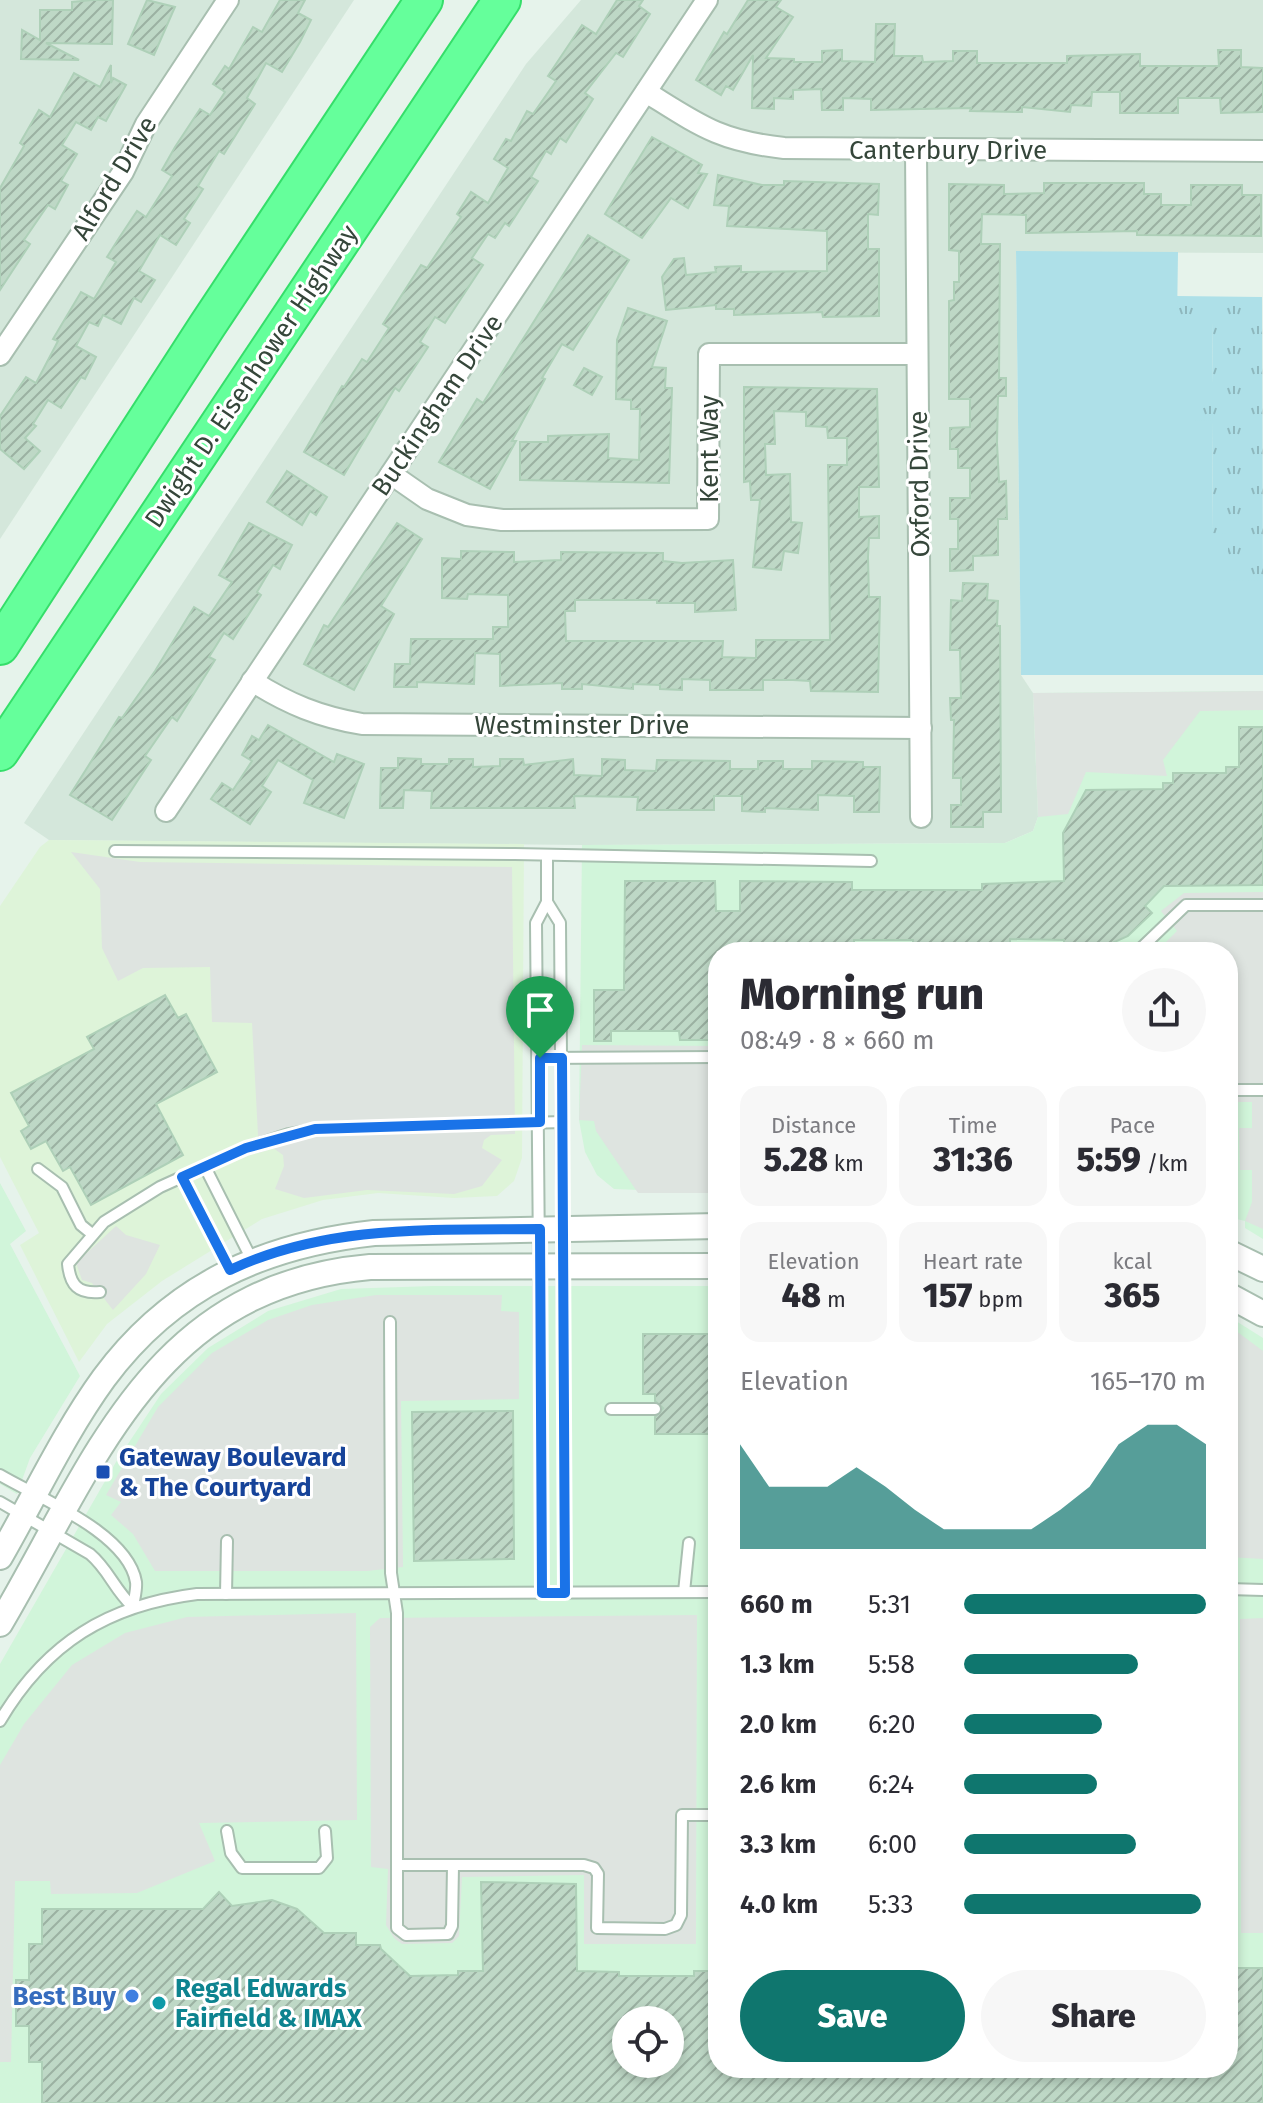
<!DOCTYPE html>
<html lang="en">
<head>
<meta charset="utf-8">
<style>
	body { margin:0; font-family:"Fira Sans",sans-serif; background:#f7f7f7; color:#2b2b33; height:100vh; display:flex; flex-direction:column; font-size:30px; white-space:nowrap }
	* { box-sizing:border-box; margin:0 }
	p { font-size:26px; color:#7c7c81 }
	.icon { flex:none; width:44px; height:44px; fill:none; stroke:currentColor; stroke-width:2; stroke-linecap:round; stroke-linejoin:round }
	.map { position:relative; flex:1; overflow:hidden }
	.panel { position:absolute; left:708px; top:942px; width:530px; height:1136px; display:flex; flex-direction:column; background:#fff; border-radius:32px; box-shadow:0 4px 12px #0003 }
	.panel>* { flex:none }
	.buttons { position:absolute; left:612px; top:2006px; display:grid; gap:16px }
	.buttons a { display:grid; place-items:center; width:72px; height:72px; border-radius:50%; background:#fff; box-shadow:0 4px 12px #0003; font-size:40px }
	.pin { position:absolute; display:grid; place-items:center; width:68px; height:68px; color:#fff; margin:-82px -34px; border-radius:50% 50% 50% 0; rotate:-45deg; box-shadow:0 0 8px #0007 }
	.pin .icon { rotate:45deg }
	.round { display:grid; place-items:center; flex:none; width:84px; height:84px; border-radius:42px; background:#f7f7f7 }
	.overview { display:flex; align-items:center; justify-content:space-between; height:136px; padding:0 32px }
	h1 { font-size:44px; font-weight:800; line-height:60px }
	.stats { display:grid; grid-template-columns:repeat(3,1fr); gap:12px; height:136px; padding:8px 32px }
	.stats div { display:grid; align-content:center; border-radius:20px; background:#f7f7f7; text-align:center }
	.stats b { font-size:34px; font-weight:800 }
	.stats small { font-size:22px; font-weight:400 }
	.stats p { font-size:22px }
	.chart { height:224px; padding:16px 32px }
	.chart p { display:flex; justify-content:space-between }
	.chart svg { width:100%; height:144px; margin-top:8px; fill:#0f766e; opacity:.7 }
	.action { display:flex; gap:16px; margin-top:auto; padding:16px 32px }
	.action a { flex:1; height:92px; border-radius:48px; background:#0f766e; color:#fff; font-size:32px; font-weight:800; line-height:92px; text-align:center }
	.action a+a { background:#f7f7f7; color:#2b2b33 }
	ul { padding:0 32px; list-style:none; font-size:26px }
	li { display:grid; grid-template-columns:128px 96px 1fr; align-items:center; height:60px }
	li i { height:20px; border-radius:10px; background:#0f766e }
	.map>svg:first-child { display:block }
</style>
</head>
<body>
<div class="map">
<svg width="1263" height="2103" viewBox="0 0 1263 2103">
	<defs>
		<pattern id="grass-tufts" width="24" height="20" patternUnits="userSpaceOnUse" patternTransform="scale(2)"><rect width="24" height="20" fill="#aee0e8"/><path d="M3 7l-1-3M5 7V3M7 7l1-3M15 17l-1-3M17 17v-4M19 17l1-3" fill="none" stroke="#8eb7bd"/></pattern>
		<pattern id="building-hatch" width="6" height="6" patternUnits="userSpaceOnUse" patternTransform="scale(2)"><rect width="6" height="6" fill="#bed8c6"/><path d="M-1 1l2-2M0 6l6-6M5 7l2-2" fill="none" stroke="#9bb1a2"/></pattern>
	</defs>
	<rect width="100%" height="100%" fill="#e6f3eb"/>
	<g fill="#d4e7db">
		<polygon points="0,0 354,0 0,539"/>
		<polygon points="581,0 1263,0 1263,253 1016,252 1021,675 1033,693 1038,817 1033,831 1005,843 582,845 49,840 24,823 526,64"/>
	</g>
	<g fill="#d1f5da" fill-rule="evenodd">
		<polygon points="1263,691 1263,1239 1245,1228 1245,1221 1228,1217 1228,952 718,952 718,1193 614,1189 597,1175 585,1152 579,1120 582,845 1005,843 1033,831 1038,817 1033,693"/>
		<polygon points="0,1183 26,1231 10,1244 80,1376 30,1458 17,1494 0,1484"/>
		<path d="M433 1286H718V2068H1228V1316L1263 1338V2103H0V1664L116 1462 161 1394 208 1348 268 1311 341 1289ZM626 2020H670V2064H626Z"/>
	</g>
	<polygon fill="#def4d9" points="49,840 524,844 522,1158 514,1181 497,1196 454,1198 378,1193 323,1200 262,1219 162,1281 107,1324 79,1362 20,1245 39,1233 0,1157 0,906 40,847"/>
	<polygon fill="url(#grass-tufts)" points="1177,296 1262,297 1263,581 1228,581 1228,534 1213,534 1212,421 1194,421 1194,384 1212,384 1213,323 1177,322"/>
	<polygon fill="#aee0e8" points="1016,251 1178,252 1177,322 1213,322 1212,384 1194,384 1194,420 1212,421 1213,533 1228,534 1228,580 1263,581 1263,675 1021,675"/>
	<g fill="#dee4e0">
		<polygon points="1263,691 1263,710 1200,711 1163,760 1167,776 1086,772 1068,814 1038,817 1033,693"/>
		<polygon points="71,852 140,862 512,867 515,1134 491,1135 484,1140 482,1148 502,1160 482,1186 454,1194 367,1190 304,1198 275,1189 284,1166 283,1155 273,1148 259,1153 252,1023 212,1022 210,967 143,968 118,981 102,948 100,889"/>
		<polygon points="1263,892 1263,1229 1245,1221 1252,1202 1252,1170 1240,1170 1239,1128 1252,1128 1252,1102 1228,1102 1228,952 1156,952 1177,931 1161,911 1184,893"/>
		<polygon points="582,1045 718,1046 718,1193 638,1193 596,1131 594,1121 579,1120"/>
		<polygon points="116,1226 126,1235 160,1245 146,1274 113,1310 92,1283 82,1280 76,1263"/>
		<polygon points="376,1295 502,1295 501,1311 519,1312 519,1399 401,1401 403,1567 367,1571 155,1571 133,1534 111,1515 121,1502 106,1495 158,1407 212,1353 268,1320 312,1305"/>
		<polygon points="1228,1325 1263,1351 1263,1559 1228,1557"/>
		<polygon points="356,1613 357,1820 199,1823 215,1861 137,1893 51,1894 50,1881 15,1881 11,2062 0,2062 0,1765 24,1724 72,1665 125,1633 187,1617"/>
		<polygon points="709,1613 718,1613 718,1830 712,1830"/>
		<polygon points="697,1615 696,1944 584,1944 584,1875 462,1877 459,1936 452,1943 402,1944 394,1938 386,1925 388,1869 371,1867 370,1627 380,1618"/>
		<polygon points="1263,1618 1263,1933 1241,1933 1240,1619"/>
	</g>
	<g fill="url(#building-hatch)" stroke="#aed0b8" stroke-width="2" fill-rule="evenodd">
		<polygon points="92,0 113,0 112,44 46,43 79,60 21,59 22,30 40,40 40,10 72,10 72,2"/>
		<polygon points="147,0 175,7 154,55 128,44"/>
		<polygon points="280,0 305,0 298,13 311,20 300,42 282,72 266,63 247,98 255,104 224,154 219,151 198,186 203,189 184,219 190,223 176,245 160,235 139,271 155,280 141,302 134,298 121,324 103,315 98,326 89,322 76,346 96,357 85,379 81,377 61,408 48,400 33,424 36,426 25,438 40,451 24,469 0,449 0,416 26,377 36,383 58,341 53,339 81,292 94,299 116,262 107,257 119,238 137,211 146,217 172,176 162,170 175,147 200,109 210,115 225,92 213,84 225,66 229,69 253,27 262,32"/>
		<polygon points="617,0 643,0 639,6 650,14 623,57 616,53 585,93 593,99 566,142 560,138 551,154 546,151 531,177 538,181 509,226 505,223 495,238 488,234 472,258 483,265 445,323 435,317 420,342 428,347 399,391 395,388 344,475 304,452 342,386 344,387 362,359 367,362 389,328 383,324 421,265 427,268 461,217 457,214 471,192 488,203 508,168 494,159 506,139 511,141 527,111 533,114 556,81 548,76 582,25 596,34"/>
		<polygon points="748,0 781,0 776,7 793,17 766,58 794,59 794,62 822,62 822,51 842,50 842,61 875,62 876,24 895,24 894,56 922,56 923,62 953,61 953,51 977,51 977,63 1067,63 1067,56 1140,54 1140,66 1219,66 1218,50 1241,50 1241,67 1263,68 1263,112 1221,113 1220,98 1178,98 1178,113 1120,113 1120,92 1092,92 1091,106 1071,105 1070,112 1022,107 1022,112 970,111 971,108 871,110 871,99 843,98 843,110 822,110 821,89 793,90 793,99 774,98 774,109 752,108 753,55 733,90 726,86 721,95 696,80 724,32 727,34"/>
		<polygon points="111,65 111,83 113,78 126,85 106,121 98,117 91,130 76,122 62,145 77,154 61,181 68,185 55,209 48,205 24,240 30,244 0,290 0,188 24,146 20,143 39,110 50,117 74,73 100,87"/>
		<polygon points="652,137 702,165 698,173 707,174 688,208 671,198 642,238 605,214"/>
		<polygon points="718,175 762,185 784,185 784,181 879,184 878,215 868,214 868,249 879,249 879,316 823,317 822,312 734,315 734,309 716,309 716,305 666,310 662,277 674,259 684,258 686,275 716,272 715,267 741,266 741,272 827,271 827,231 727,226 729,206 714,205"/>
		<polygon points="1044,183 1144,183 1144,194 1161,194 1161,205 1191,205 1191,185 1242,185 1242,195 1261,195 1261,236 1137,235 1137,231 1026,233 1026,215 982,214 981,244 1000,244 999,378 1006,378 1006,396 998,396 997,443 999,482 1006,481 1007,519 998,519 998,555 973,556 973,570 950,571 950,549 958,549 958,519 950,519 950,498 970,498 970,468 958,468 958,449 950,449 950,428 970,427 970,399 949,399 949,301 954,300 954,282 959,282 959,251 949,250 949,184 1004,185 1004,194 1044,193"/>
		<polygon points="588,235 629,260 573,350 562,344 542,378 545,379 512,441 516,441 490,489 439,462 477,399 483,403"/>
		<polygon points="628,308 667,321 652,367 666,368 665,388 672,388 669,483 520,480 520,442 548,442 548,436 609,434 608,458 639,460 640,409 631,409 631,400 616,399 617,340"/>
		<polygon points="584,368 602,377 592,395 574,385"/>
		<polygon points="744,387 877,389 879,487 859,487 859,517 879,516 879,538 869,538 868,557 869,597 880,597 878,692 811,691 810,681 793,680 763,680 763,690 710,690 710,680 682,679 682,690 660,689 660,685 633,684 633,689 582,684 582,689 562,689 562,683 500,686 500,654 475,653 474,684 417,682 417,687 394,687 395,664 410,664 411,639 493,639 493,627 508,627 508,595 468,594 467,599 442,598 442,558 461,559 461,551 514,552 514,562 561,560 561,552 663,553 663,561 682,563 733,560 736,610 695,612 695,603 657,603 657,600 575,600 575,611 565,611 566,641 723,641 722,657 756,658 756,640 830,640 828,465 847,465 847,438 828,438 827,427 806,426 806,412 774,411 775,444 765,444 766,475 790,474 791,522 802,523 798,553 784,551 781,570 753,567 760,500 751,500 750,481 744,482"/>
		<polygon points="287,471 327,497 316,515 310,511 302,525 267,502"/>
		<polygon points="249,523 292,545 280,569 273,565 257,592 261,595 233,639 224,633 209,657 215,660 177,721 172,717 145,756 151,760 112,820 70,795 119,717 122,718 155,671 194,607 209,616 232,582 219,575"/>
		<polygon points="397,523 422,539 381,606 394,614 354,690 304,664 324,625 328,627"/>
		<polygon points="963,583 988,584 987,600 998,601 997,626 1000,626 1001,812 983,812 983,827 951,827 951,805 961,805 961,778 953,778 954,720 951,720 950,698 961,698 960,650 950,650 951,600 962,601"/>
		<polygon points="268,725 334,762 337,754 364,764 344,818 304,803 313,780 278,760 262,786 271,792 250,824 211,799 222,783 233,790 252,761 242,755 252,736 259,740"/>
		<polygon points="1239,727 1263,727 1263,885 1164,886 1145,906 1152,913 1128,936 1099,949 1064,949 1064,940 1010,939 1010,948 913,948 913,940 854,940 854,950 836,952 718,952 718,1040 680,1040 679,1031 611,1031 611,1041 594,1041 594,990 624,990 625,881 715,881 716,911 740,911 740,881 852,882 852,890 982,890 982,884 1064,881 1063,833 1086,790 1163,789 1163,783 1173,783 1173,773 1226,773 1226,767 1239,767"/>
		<polygon points="398,758 421,759 421,764 449,764 449,759 473,759 473,767 500,766 500,759 523,759 524,765 573,759 574,775 602,776 602,759 625,760 625,770 656,771 657,760 730,761 730,769 758,769 758,761 783,761 783,769 812,769 812,761 863,762 863,767 880,767 879,812 854,812 854,796 818,795 818,810 765,808 765,812 742,811 742,796 714,796 714,810 637,810 638,797 574,796 575,808 431,808 432,791 404,790 403,808 380,808 381,768 398,768"/>
		<polygon points="165,995 178,1018 186,1014 217,1072 156,1104 183,1155 91,1205 70,1167 63,1171 46,1141 31,1149 21,1131 29,1126 11,1093 94,1049 87,1037"/>
		<polygon points="643,1334 718,1334 718,1434 655,1434 655,1417 663,1408 655,1401 655,1394 643,1394"/>
		<polygon points="513,1411 514,1559 414,1561 412,1412"/>
		<path d="M481 1882 576 1884 577 1971 619 1972V1976H694V1971H718V2068H1228L1229 1968H1263V2103H42V2062H29V2026H16V1980H29V1944H42V1909H203L219 1892 232 1906 272 1900 297 1909 324 1933H356V1945H380L381 1949 410 1976 458 1975V1971H483ZM626 2020H670V2064H626Z"/>
	</g>
	<g fill="none" stroke-linecap="round" stroke-linejoin="round">
		<defs>
			<g id="service">
				<polyline points="115,851 515,854 871,861"/>
				<polyline points="547,902 560,923 565,1593"/>
				<polyline points="1137,952 1186,905 1263,905"/>
				<polyline points="540,1058 718,1057"/>
				<polyline points="1228,1090 1263,1090"/>
				<polyline points="205,1167 252,1260"/>
				<polyline points="38,1169 62,1187 81,1225 92,1234"/>
				<polyline points="182,1177 230,1270"/>
				<path d="M100 1292C78 1294 70 1285 68 1264L104 1222 160 1187 246 1148 289 1134 315 1129 563 1122"/>
				<polyline points="390,1322 391,1573 397,1613 397,1928 406,1935 448,1934 452,1926 453,1866"/>
				<polyline points="611,1409 655,1409"/>
				<path d="M0 1475C39 1498 128 1533 136 1582 137 1589 134 1599 133 1607"/>
				<path d="M0 1502 90 1554C109 1570 113 1588 133 1607"/>
				<polyline points="1229,1536 1229,1589"/>
				<polyline points="1228,1589 1263,1590"/>
				<polyline points="684,1592 689,1543"/>
				<polyline points="542,1593 536,923 547,902 547,856"/>
				<polyline points="226,1594 227,1541"/>
				<path d="M0 1721C46 1643 108 1605 197 1594L718 1592"/>
				<polyline points="227,1831 231,1853 242,1868 319,1868 327,1858 325,1831"/>
				<polyline points="397,1865 584,1865 594,1868 598,1874 597,1928 665,1929 676,1925 681,1915 682,1815 718,1815"/>
			</g>
			<g id="minor">
				<path d="M646 92C699 125 719 141 784 148L1263 151"/>
				<polyline points="916,151 921,817"/>
				<polyline points="0,355 123,172 146,124 228,0"/>
				<polyline points="391,474 427,499 467,515 502,520 708,519 709,354 917,354"/>
				<path d="M252 681C288 704 320 717 362 724L921 728"/>
				<polyline points="166,811 707,0"/>
			</g>
			<g id="tertiary">
				<polyline points="1228,1252 1263,1269"/>
				<polyline points="1228,1295 1263,1314"/>
				<path d="M0 1557C34 1498 64 1433 104 1378 172 1286 263 1245 374 1233L718 1226"/>
				<path d="M0 1624C96 1461 153 1286 370 1267L718 1266"/>
			</g>
			<g id="motorway">
				<polyline points="0,646 207,326 424,0"/>
				<polyline points="0,752 502,0"/>
			</g>
		</defs>
		<use href="#service" stroke="#a8bfb0" stroke-width="14"/>
		<use href="#minor" stroke="#a8bfb0" stroke-width="24"/>
		<use href="#tertiary" stroke="#a8bfb0" stroke-width="28"/>
		<use href="#motorway" stroke="#35de6a" stroke-width="40"/>
		<use href="#service" stroke="#fff" stroke-width="10"/>
		<use href="#minor" stroke="#fff" stroke-width="20"/>
		<use href="#tertiary" stroke="#fff" stroke-width="24"/>
		<use href="#motorway" stroke="#65ff9b" stroke-width="36"/>
	</g>
	<g fill="none" stroke-linecap="round" stroke-linejoin="round">
		<defs>
			<path id="route" d="M540 1058H562L565 1593H542L540 1229C435 1230 327 1224 230 1270L182 1177 246 1148 315 1129 540 1122Z"/>
		</defs>
		<use href="#route" stroke="#fff" stroke-width="16"/>
		<use href="#route" stroke="#1a73e8" stroke-width="10"/>
	</g>
	<rect fill="#1a4fb4" stroke="#fff" stroke-width="3" x="95" y="1464" width="16" height="16" rx="4"/>
	<circle fill="#3f7fe0" stroke="#fff" stroke-width="3" cx="132" cy="1996" r="8"/>
	<circle fill="#0f9aa8" stroke="#fff" stroke-width="3" cx="159" cy="2003" r="8"/>
	<g text-anchor="middle" stroke-width="6" stroke-linejoin="round" paint-order="stroke">
		<g font-size="26" fill="#35463a" stroke="#fff">
			<text x="948" y="159">Canterbury Drive</text>
			<text transform="translate(114 178) rotate(-59)" y="9">Alford Drive</text>
			<text transform="translate(251 376) rotate(-56)" y="9">Dwight D. Eisenhower Highway</text>
			<text transform="translate(437 405) rotate(-56)" y="9">Buckingham Drive</text>
			<text transform="translate(709 449) rotate(-90)" y="9">Kent Way</text>
			<text transform="translate(919 484) rotate(-91)" y="9">Oxford Drive</text>
			<text x="582" y="734">Westminster Drive</text>
		</g>
		<g font-size="26" font-weight="bold" fill="#164399" stroke="#fff" text-anchor="start">
			<text x="119" y="1466">Gateway Boulevard<tspan x="119" dy="30">&amp; The Courtyard</tspan></text>
		</g>
		<g font-size="26" font-weight="bold" fill="#0d838f" stroke="#fff" text-anchor="start">
			<text x="175" y="1997">Regal Edwards<tspan x="175" dy="30">Fairfield &amp; IMAX</tspan></text>
		</g>
		<g font-size="26" font-weight="bold" fill="#366cbe" stroke="#fff" text-anchor="end">
			<text x="116" y="2005">Best Buy</text>
		</g>
	</g>
</svg>
<div class="buttons">
<a><svg class="icon" aria-label="locate" viewBox="0 0 24 24"><circle cx="12" cy="12" r="6"/><path d="M12 2v4M12 18v4M2 12h4M18 12h4"/></svg></a>
</div>
<div class="pin" style="left:540px;top:1058px;background:#1e9e55"><svg class="icon" aria-label="arrive" viewBox="0 0 24 24"><path d="M6 21V4h12l-3 4 3 4H6"/></svg></div>
<section class="panel">
<div class="overview"><div><h1>Morning run</h1><p>08:49 · 8 × 660 m</p></div><a class="round"><svg class="icon" aria-label="share" viewBox="0 0 24 24"><path d="M12 15V3M7 8l5-5 5 5M5 13v7h14v-7"/></svg></a></div>
<div class="stats">
<div><p>Distance</p><b>5.28<small> km</small></b></div>
<div><p>Time</p><b>31:36</b></div>
<div><p>Pace</p><b>5:59<small> /km</small></b></div>
</div>
<div class="stats">
<div><p>Elevation</p><b>48<small> m</small></b></div>
<div><p>Heart rate</p><b>157<small> bpm</small></b></div>
<div><p>kcal</p><b>365</b></div>
</div>
<div class="chart"><p><span>Elevation</span>165–170 m</p>
<svg viewBox="0 0 160 44" preserveAspectRatio="none"><path d="M0 44V12L10 25L20 25L30 25L40 19L50 25L60 32L70 38L80 38L90 38L100 38L110 32L120 25L130 12L140 6L150 6L160 12V44z"/></svg>
</div>
<ul>
<li><b>660 m</b>5:31<i style="width:100%"></i></li>
<li><b>1.3 km</b>5:58<i style="width:72%"></i></li>
<li><b>2.0 km</b>6:20<i style="width:57%"></i></li>
<li><b>2.6 km</b>6:24<i style="width:55%"></i></li>
<li><b>3.3 km</b>6:00<i style="width:71%"></i></li>
<li><b>4.0 km</b>5:33<i style="width:98%"></i></li>
</ul>
<div class="action"><a>Save</a><a>Share</a></div>
</section>
</div>
</body>
</html>
